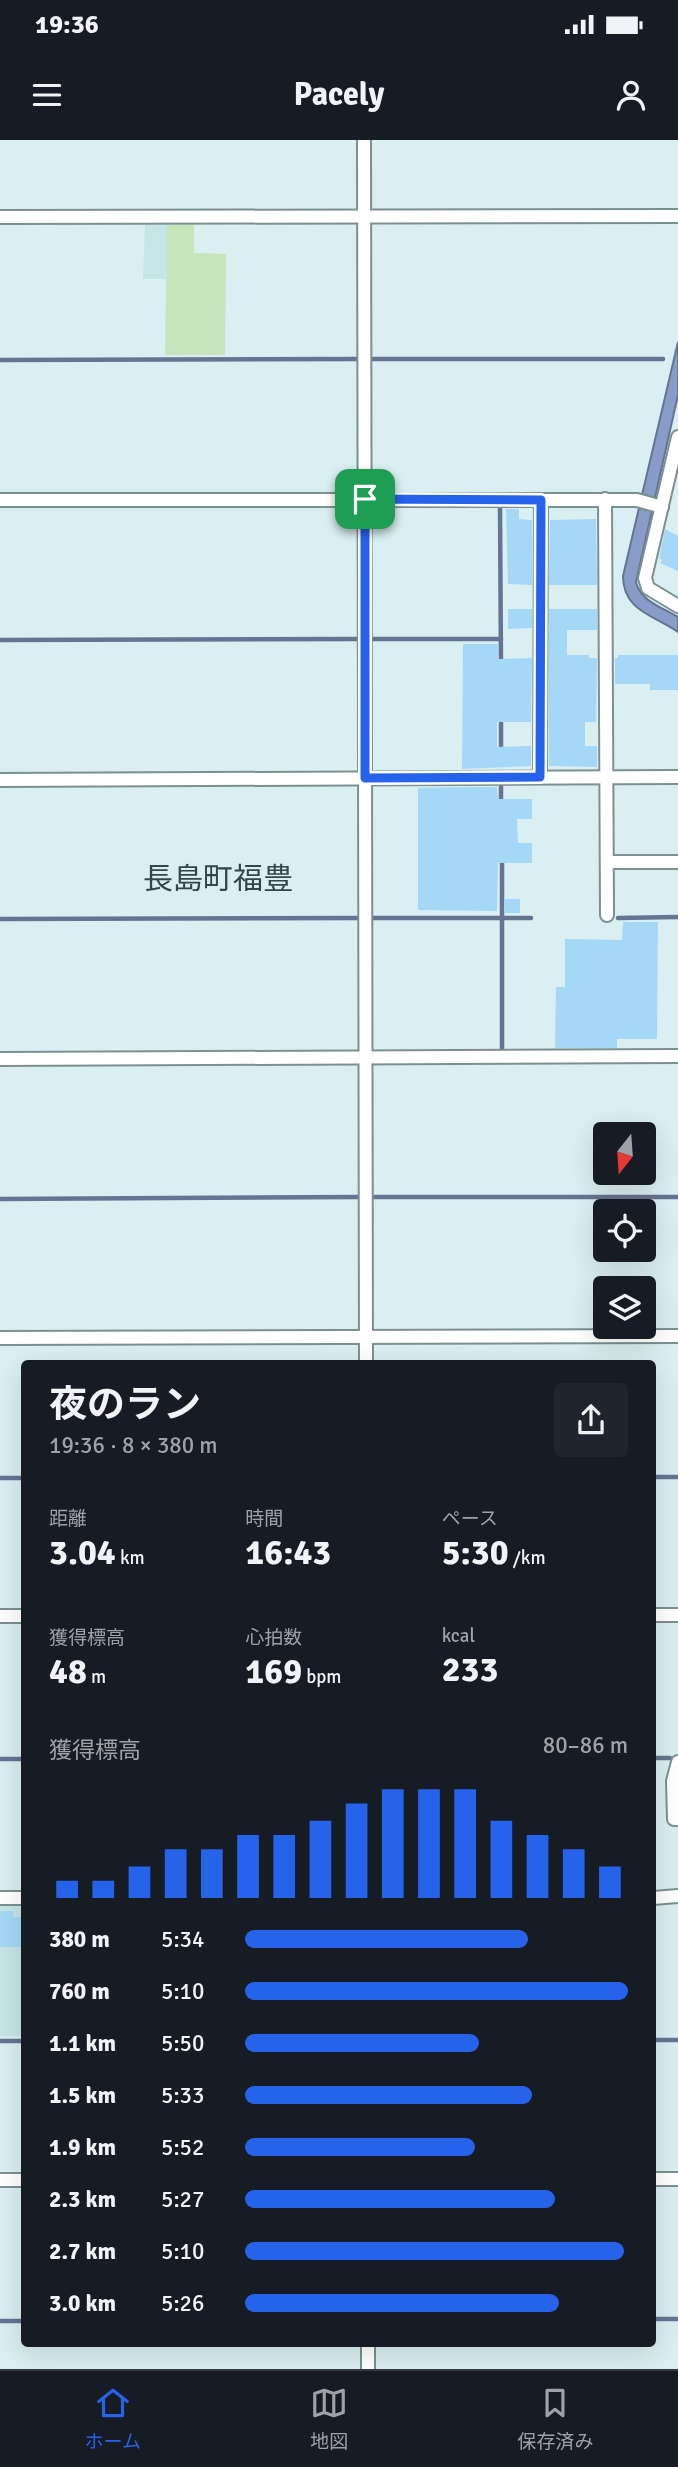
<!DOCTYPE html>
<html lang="ja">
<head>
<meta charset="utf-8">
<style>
	body { margin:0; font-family:Signika,"Noto Sans JP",sans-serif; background:#20242c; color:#f1f3f6; height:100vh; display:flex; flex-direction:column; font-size:26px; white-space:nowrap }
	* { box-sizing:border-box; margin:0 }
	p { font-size:23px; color:#9ea1a6 }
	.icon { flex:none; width:38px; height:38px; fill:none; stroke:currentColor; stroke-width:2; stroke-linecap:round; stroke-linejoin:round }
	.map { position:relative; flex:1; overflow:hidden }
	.panel { position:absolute; left:21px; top:1220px; width:635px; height:987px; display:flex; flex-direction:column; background:#171b24; border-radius:7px; box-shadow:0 7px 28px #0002 }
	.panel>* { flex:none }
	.needle { width:46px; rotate:197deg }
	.controls { position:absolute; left:593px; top:982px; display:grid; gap:14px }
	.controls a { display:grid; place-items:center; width:63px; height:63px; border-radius:7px; background:#171b24; box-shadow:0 7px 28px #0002; font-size:35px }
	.pin { position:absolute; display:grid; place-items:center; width:60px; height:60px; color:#fff; margin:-30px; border-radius:14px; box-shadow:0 4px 10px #0006 }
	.round { display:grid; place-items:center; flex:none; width:74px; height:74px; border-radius:7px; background:#20242c }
	.head { display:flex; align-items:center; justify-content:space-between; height:119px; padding:0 28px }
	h1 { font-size:38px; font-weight:700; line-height:52px }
	.stats { display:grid; grid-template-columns:repeat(3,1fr); gap:10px; height:119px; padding:7px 28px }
	.stats div { display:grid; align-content:center }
	.stats b { font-size:35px; font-weight:700 }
	.stats small { font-size:19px; font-weight:400 }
	.stats p { font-size:19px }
	.chart { height:196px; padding:14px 28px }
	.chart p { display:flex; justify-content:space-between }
	.chart svg { width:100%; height:126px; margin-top:7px; stroke:#2563eb; stroke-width:6 }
	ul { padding:0 28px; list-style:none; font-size:23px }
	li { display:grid; grid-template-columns:112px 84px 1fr; align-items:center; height:52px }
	li i { height:18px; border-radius:9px; background:#2563eb }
	.status { display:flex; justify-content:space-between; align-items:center; height:49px; padding:0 35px; background:#171b24; direction:ltr }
	.status svg { height:19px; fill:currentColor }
	header { display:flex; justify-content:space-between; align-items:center; height:91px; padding:0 28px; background:#171b24; font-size:32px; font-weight:700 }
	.menu { display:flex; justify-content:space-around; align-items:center; height:98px; border-top:2px solid #363941; background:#171b24; font-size:19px; color:#9ea1a6 }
	.menu a { display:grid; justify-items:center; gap:4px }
	.menu .current { color:#2563eb }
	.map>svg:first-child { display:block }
</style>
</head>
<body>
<div class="status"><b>19:36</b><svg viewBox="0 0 49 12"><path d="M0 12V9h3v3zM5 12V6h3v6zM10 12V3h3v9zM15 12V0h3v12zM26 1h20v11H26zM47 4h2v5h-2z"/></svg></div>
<header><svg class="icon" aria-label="menu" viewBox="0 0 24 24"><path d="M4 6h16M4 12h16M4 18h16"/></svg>Pacely<svg class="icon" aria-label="person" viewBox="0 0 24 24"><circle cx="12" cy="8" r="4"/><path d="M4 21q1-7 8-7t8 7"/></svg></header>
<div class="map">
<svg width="678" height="2229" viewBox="0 0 678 2229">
	<rect width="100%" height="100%" fill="#daeff1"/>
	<g fill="#c6e5e7">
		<polygon points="145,85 167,85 166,139 143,139"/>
		<rect x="0" y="1766" width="24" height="130"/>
	</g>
	<polygon fill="#c7e5ba" points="167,85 194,85 194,113 226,114 225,215 165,215"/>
	<path fill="#899bc7" stroke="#657493" stroke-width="2" d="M678 202V255L636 442C640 461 663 468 678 477V492C654 475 623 471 623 436Z"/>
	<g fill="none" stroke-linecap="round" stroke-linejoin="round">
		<g stroke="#657493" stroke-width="4.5">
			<polyline points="370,219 663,219"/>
			<polyline points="0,220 361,219"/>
			<polyline points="500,368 501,525"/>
			<polyline points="372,499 501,499"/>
			<polyline points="0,500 359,499"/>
			<polyline points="501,579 501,612"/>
			<polyline points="501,646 501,663"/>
			<polyline points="502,717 502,912"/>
			<polyline points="371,778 531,778"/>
			<polyline points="618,778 678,777"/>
			<polyline points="0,779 362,778"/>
			<polyline points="372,1057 678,1057"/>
			<polyline points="0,1059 360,1057"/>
			<polyline points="653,1337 678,1337"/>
			<polyline points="0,1338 24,1338"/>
			<polyline points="653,1618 670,1618"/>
			<polyline points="0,1619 24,1619"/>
			<polyline points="653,1900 678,1900"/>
			<polyline points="0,1901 24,1901"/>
			<polyline points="653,2179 678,2179"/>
			<polyline points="0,2181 24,2181"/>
		</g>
	</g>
	<g fill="#a5d8f7">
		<polygon points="506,369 519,369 519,379 532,380 532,445 508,444"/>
		<polygon points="596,379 597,445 549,445 550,380"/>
		<polygon points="665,389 678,396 678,431 660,423 662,420 659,418"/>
		<polygon points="508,469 532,469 532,488 508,489"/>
		<polygon points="549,469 597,469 597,490 567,490 567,515 589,515 589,518 597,518 596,582 585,582 585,606 597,606 597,627 549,626"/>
		<polygon points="463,504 498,504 498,519 532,518 531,582 497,582 497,607 531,606 531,626 462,629"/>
		<polygon points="618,515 678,515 678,550 650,550 650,544 615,544 615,518 618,518"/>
		<polygon points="462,647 497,647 498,659 532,659 532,679 517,679 518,703 532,703 532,723 498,723 497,771 418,770 418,648"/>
		<rect x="505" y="759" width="15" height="14"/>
		<polygon points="623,782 658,782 657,899 617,899 617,908 555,908 556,847 565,847 565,799 622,800"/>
		<polygon points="0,1771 13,1771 13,1777 24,1777 24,1807 0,1807"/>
	</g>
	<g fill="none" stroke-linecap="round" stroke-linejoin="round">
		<defs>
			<g id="minor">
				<polyline points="364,0 366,1223"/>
				<polyline points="0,77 678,76"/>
				<polyline points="678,297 645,438 648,448 678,466"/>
				<polyline points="605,359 607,775"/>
				<polyline points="0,360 637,360 662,367"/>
				<polyline points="540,637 541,360"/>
				<polyline points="0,640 678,637"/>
				<polyline points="607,722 678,722"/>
				<polyline points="0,919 678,916"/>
				<polyline points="0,1198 678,1196"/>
				<polyline points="653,1475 678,1475"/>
				<polyline points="0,1476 24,1476"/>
				<polyline points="678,1622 673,1641 674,1679 678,1679"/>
				<polyline points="0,1758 24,1758"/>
				<polyline points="653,1758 678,1756"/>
				<polyline points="653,2039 678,2039"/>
				<polyline points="0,2040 24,2040"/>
				<polyline points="368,2203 368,2229"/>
			</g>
		</defs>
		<use href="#minor" stroke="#7c9091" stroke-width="16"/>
		<use href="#minor" stroke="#fff" stroke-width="12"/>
	</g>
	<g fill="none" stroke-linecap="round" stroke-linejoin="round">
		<defs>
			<polygon id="route" points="365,359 541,360 540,637 365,638"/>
		</defs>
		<use href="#route" stroke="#fff" stroke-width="14"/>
		<use href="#route" stroke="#2563eb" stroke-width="9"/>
	</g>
	<g text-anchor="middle" stroke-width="7" stroke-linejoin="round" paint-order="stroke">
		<g font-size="30" fill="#344648" stroke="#daeff1">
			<text x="218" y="749">長島町福豊</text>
		</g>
	</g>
</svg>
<div class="controls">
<a><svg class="needle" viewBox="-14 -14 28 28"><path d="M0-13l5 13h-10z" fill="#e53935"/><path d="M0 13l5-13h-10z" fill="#9ea1a6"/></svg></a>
<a><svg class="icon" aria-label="locate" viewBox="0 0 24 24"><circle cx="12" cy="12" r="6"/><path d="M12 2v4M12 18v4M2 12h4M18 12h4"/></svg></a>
<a><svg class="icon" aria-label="layers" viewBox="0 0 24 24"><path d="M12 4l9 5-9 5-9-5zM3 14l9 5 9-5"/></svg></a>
</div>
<div class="pin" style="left:365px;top:359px;background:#1e9e55"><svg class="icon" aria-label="arrive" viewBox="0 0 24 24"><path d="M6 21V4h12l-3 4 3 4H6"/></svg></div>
<section class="panel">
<div class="head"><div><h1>夜のラン</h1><p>19:36 · 8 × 380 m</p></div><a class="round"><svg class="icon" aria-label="share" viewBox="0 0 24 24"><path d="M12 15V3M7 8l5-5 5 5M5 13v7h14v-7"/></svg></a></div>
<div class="stats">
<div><p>距離</p><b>3.04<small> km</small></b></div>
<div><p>時間</p><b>16:43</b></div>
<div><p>ペース</p><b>5:30<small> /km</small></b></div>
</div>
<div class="stats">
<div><p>獲得標高</p><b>48<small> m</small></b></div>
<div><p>心拍数</p><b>169<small> bpm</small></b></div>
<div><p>kcal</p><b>233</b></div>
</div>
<div class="chart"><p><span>獲得標高</span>80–86 m</p>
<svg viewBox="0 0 160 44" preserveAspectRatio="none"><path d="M5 44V38M15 44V38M25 44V33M35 44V27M45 44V27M55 44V22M65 44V22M75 44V17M85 44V11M95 44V6M105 44V6M115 44V6M125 44V17M135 44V22M145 44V27M155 44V33"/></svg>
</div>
<ul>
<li><b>380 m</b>5:34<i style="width:74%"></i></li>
<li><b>760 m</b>5:10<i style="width:100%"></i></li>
<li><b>1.1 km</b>5:50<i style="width:61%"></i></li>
<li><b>1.5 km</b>5:33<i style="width:75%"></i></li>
<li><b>1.9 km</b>5:52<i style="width:60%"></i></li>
<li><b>2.3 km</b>5:27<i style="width:81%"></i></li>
<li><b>2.7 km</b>5:10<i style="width:99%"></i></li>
<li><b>3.0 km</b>5:26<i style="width:82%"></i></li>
</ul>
</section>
</div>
<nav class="menu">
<a class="current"><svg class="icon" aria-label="home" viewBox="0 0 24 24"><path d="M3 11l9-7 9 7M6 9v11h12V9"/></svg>ホーム</a>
<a><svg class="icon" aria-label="map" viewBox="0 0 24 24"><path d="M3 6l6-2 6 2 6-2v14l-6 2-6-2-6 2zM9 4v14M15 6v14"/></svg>地図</a>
<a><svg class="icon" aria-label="saved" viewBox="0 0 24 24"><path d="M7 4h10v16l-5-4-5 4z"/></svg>保存済み</a>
</nav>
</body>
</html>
